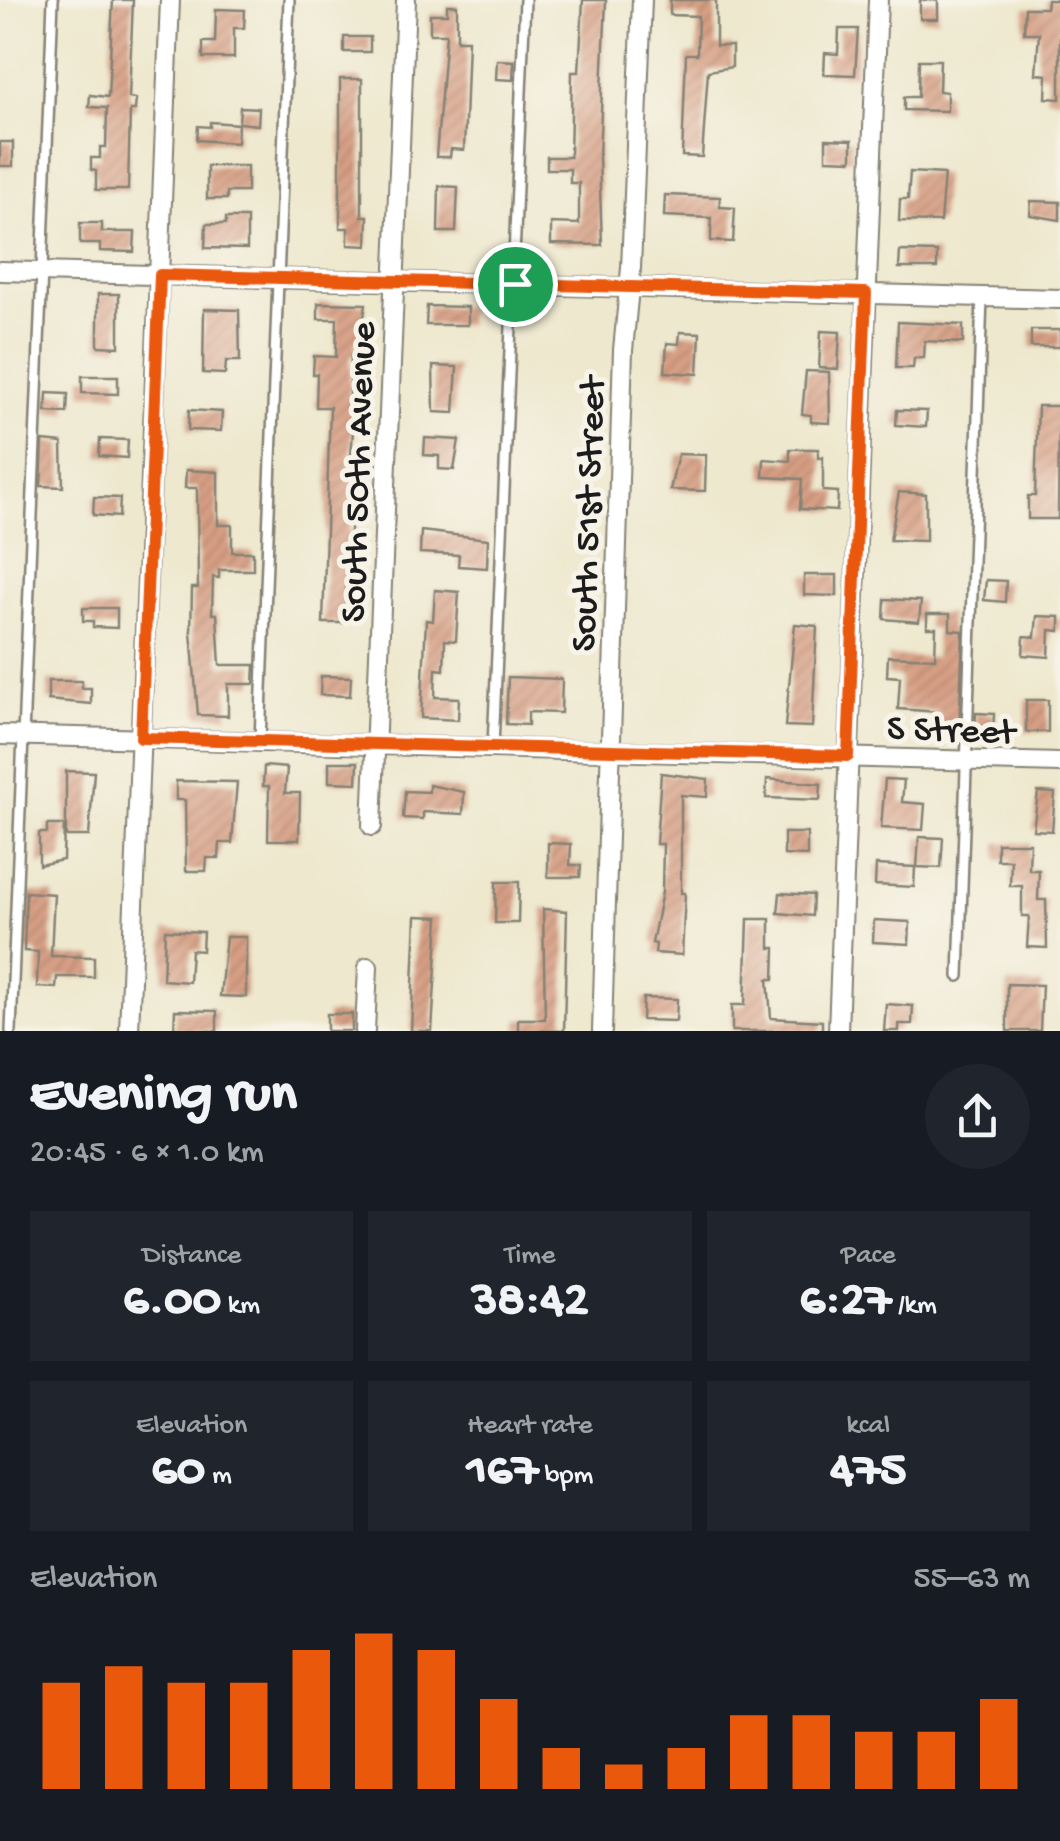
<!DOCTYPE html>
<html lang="en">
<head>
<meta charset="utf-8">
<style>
	body { margin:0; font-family:"Gochi Hand",sans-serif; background:#20242c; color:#f1f3f6; height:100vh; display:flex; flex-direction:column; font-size:38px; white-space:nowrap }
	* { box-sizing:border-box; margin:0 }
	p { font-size:32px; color:#9ea1a6 }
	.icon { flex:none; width:55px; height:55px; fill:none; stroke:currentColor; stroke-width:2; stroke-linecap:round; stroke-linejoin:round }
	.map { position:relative; height:1031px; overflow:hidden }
	.panel { display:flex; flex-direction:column; background:#171b24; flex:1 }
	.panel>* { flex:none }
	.pin { position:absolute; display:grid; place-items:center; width:85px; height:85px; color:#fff; margin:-42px; border:5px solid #fff; border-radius:50%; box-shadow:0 2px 10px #0007 }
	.round { display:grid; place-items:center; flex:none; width:105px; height:105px; border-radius:52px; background:#20242c }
	.summary { display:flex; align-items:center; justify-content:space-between; height:170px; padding:0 30px }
	h1 { font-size:55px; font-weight:700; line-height:75px }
	.stats { display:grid; grid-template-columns:repeat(3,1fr); gap:15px; height:170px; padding:10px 30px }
	.stats div { display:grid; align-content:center; border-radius:0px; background:#20242c; text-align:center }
	.stats b { font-size:50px; font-weight:700 }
	.stats small { font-size:28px; font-weight:400 }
	.stats p { font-size:28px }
	.chart { height:280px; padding:20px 30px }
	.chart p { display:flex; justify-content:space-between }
	.chart svg { width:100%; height:180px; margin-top:10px; stroke:#ea580c; stroke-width:6 }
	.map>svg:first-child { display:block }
</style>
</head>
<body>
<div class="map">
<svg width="1060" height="1031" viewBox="0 0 1060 1031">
	<defs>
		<pattern id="building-hatch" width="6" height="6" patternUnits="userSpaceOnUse" patternTransform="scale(2.5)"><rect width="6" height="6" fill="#d79f84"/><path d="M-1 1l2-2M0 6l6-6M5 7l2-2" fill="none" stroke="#b88871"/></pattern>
	</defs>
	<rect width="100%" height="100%" fill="#f7f3e8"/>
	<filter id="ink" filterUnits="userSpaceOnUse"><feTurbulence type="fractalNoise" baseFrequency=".01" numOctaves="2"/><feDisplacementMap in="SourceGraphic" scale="20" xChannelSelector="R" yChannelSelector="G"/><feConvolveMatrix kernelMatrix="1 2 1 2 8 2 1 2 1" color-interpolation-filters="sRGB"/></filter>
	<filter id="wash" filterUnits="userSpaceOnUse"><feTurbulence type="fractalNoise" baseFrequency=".0048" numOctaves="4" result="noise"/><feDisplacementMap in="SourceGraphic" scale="40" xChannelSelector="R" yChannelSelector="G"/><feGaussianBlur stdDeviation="2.25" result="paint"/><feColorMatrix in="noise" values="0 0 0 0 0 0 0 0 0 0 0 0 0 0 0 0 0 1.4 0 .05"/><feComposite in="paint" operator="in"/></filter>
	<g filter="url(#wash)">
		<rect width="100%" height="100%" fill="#eee8ce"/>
		<g id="blocks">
			<g fill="url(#building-hatch)">
				<polygon points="113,0 133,0 129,98 136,99 135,110 130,110 128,190 96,190 96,171 91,170 91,158 100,158 100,147 106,147 107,108 89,107 90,95 108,97"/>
				<polygon points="583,0 606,0 599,157 602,245 551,244 551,223 579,224 579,183 570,183 570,169 547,169 547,157 570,157 572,72 579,72"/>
				<polygon points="670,0 716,0 716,46 732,46 732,67 708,71 702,157 682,156 686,54 697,54 698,16 670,15"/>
				<rect x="920" y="0" width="18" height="19"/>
				<polygon points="1047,0 1060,0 1060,99 1046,98 1047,75 1036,74 1039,33 1024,33 1025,8 1046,8"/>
				<polygon points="447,5 457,5 457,40 468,40 464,150 451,149 450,157 436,157 446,34 430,34 430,14 447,14"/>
				<polygon points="216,9 245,10 244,28 234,28 234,58 203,58 203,42 215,42"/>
				<polygon points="839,29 858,29 855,75 824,74 825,53 838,54"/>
				<rect x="344" y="37" width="26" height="15"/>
				<polygon points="497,60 514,61 513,80 496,79"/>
				<polygon points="919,60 940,60 939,91 947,92 947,111 904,110 904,97 918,97"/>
				<polygon points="340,79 362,79 362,216 368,216 367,246 348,245 348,228 340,228"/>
				<polygon points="240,107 259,108 258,125 239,123"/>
				<polygon points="210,122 238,124 237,143 197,140 198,126 210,127"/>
				<polygon points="826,139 852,140 852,160 826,159"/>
				<rect x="0" y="142" width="13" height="24"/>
				<polygon points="207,166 247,166 247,192 227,192 227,199 207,199"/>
				<polygon points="910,172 944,174 940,222 899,221 900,199 908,199"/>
				<polygon points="439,186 458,187 456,232 438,232"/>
				<polygon points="665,195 720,197 720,207 735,208 733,242 711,241 711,218 664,216"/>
				<polygon points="1031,201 1060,202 1060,220 1030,215"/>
				<polygon points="226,218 247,218 247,249 205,248 206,224 226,224"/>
				<polygon points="80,223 102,223 102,232 135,232 134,252 100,251 100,244 80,244"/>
				<polygon points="900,251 937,252 937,268 899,268"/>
				<polygon points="98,294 119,294 119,347 98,346"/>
				<polygon points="318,303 366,304 360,342 356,342 356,355 351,355 350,396 356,396 349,479 357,479 357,499 352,499 344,623 323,623 330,407 316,407 317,374 313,374 314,356 336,357 337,319 318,319"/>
				<polygon points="427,306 468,307 468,325 426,325"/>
				<polygon points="204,309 239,310 240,361 226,361 225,374 203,373"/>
				<polygon points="898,322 963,325 963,343 925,341 924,358 914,358 913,368 896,368"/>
				<rect x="1031" y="330" width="29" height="17"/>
				<polygon points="821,331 840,332 838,369 819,368"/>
				<polygon points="680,332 700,333 698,374 665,372 667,343 679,344"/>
				<polygon points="433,366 457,367 454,413 434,412"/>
				<polygon points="806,371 829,372 830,423 811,422 811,415 802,414"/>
				<polygon points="82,376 118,376 118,394 82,393"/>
				<polygon points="47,393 68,394 67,413 46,412"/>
				<polygon points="1038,406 1059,406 1058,519 1028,519 1028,496 1035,496"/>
				<polygon points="189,410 222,412 221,431 188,430"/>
				<polygon points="897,410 927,411 926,427 896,425"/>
				<polygon points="425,438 459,440 454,470 439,469 439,456 424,455"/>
				<polygon points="100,439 128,440 127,458 99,456"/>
				<polygon points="43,441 62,443 63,487 41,486"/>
				<polygon points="790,449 818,449 818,458 823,457 823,491 838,492 837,511 800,509 802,479 763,477 764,459 790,461"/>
				<polygon points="678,454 706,455 705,491 670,490"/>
				<polygon points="186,470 218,472 218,525 232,525 232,552 253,552 253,570 219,570 219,578 213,577 212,614 217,614 220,665 255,665 254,684 228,684 228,716 198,715 191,632 192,588 198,588 197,488 185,488"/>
				<polygon points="899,492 926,494 926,541 890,540"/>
				<polygon points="94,497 120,498 119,517 93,515"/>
				<polygon points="421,531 488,539 487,568 458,566 459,555 420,553"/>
				<polygon points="804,575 837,575 837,596 804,595"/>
				<polygon points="986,580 1006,581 1005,602 984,600"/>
				<polygon points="435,590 459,592 456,641 445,640 444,670 436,669 435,697 459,698 458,720 421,718 426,620 433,621"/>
				<polygon points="885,599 921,601 919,622 884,619"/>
				<polygon points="83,608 117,608 117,628 93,627 93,621 83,621"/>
				<polygon points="927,614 950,614 950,630 963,631 959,732 938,731 939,712 898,709 900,677 887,676 888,656 935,658 936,628 927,628"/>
				<polygon points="1037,616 1060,617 1060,631 1050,630 1049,657 1023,655 1024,636 1035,637"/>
				<polygon points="795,624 817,626 812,727 785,726"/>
				<polygon points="321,676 351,677 350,696 320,695"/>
				<polygon points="508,677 562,679 561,713 528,712 528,725 506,724"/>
				<polygon points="48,681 82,681 82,688 91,688 91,704 48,700"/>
				<rect x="1026" y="700" width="22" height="32"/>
				<polygon points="976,713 994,714 993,734 975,732"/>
				<polygon points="329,762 358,762 357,783 329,782"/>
				<polygon points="264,766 287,768 285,793 300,793 299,840 268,840 269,786 263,786"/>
				<polygon points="66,771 94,772 89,836 66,836"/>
				<polygon points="661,773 708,779 707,797 681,795 681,893 685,893 682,955 655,953 656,944 652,943 662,892 663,844 656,844"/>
				<polygon points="767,779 821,784 820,800 766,798"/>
				<polygon points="885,779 904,780 902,802 925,804 923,830 881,828"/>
				<polygon points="176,781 237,782 232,843 220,843 219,858 207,858 206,871 186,871 185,800 176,800"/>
				<polygon points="429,785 464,792 463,814 423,812 423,819 403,818 405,791 429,792"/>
				<polygon points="1038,792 1055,793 1052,831 1033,830"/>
				<polygon points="47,825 64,825 63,860 39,865 39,833 47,833"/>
				<polygon points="784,833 807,833 807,856 784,855"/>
				<polygon points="919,837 943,838 941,868 917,867"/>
				<polygon points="548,843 571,844 570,865 581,865 580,877 548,877"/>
				<polygon points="997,843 1030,843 1029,870 1039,870 1038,900 1046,900 1047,948 1027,947 1029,916 1022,916 1022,886 1010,886 1011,860 997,860"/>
				<polygon points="876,865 915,867 914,887 875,885"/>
				<polygon points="496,882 519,882 518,923 495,923"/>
				<polygon points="26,892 54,894 51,956 94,957 94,977 57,977 56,988 37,987 38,952 24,951"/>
				<polygon points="780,893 813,895 812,916 778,913"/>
				<polygon points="543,909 567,911 564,1031 518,1031 518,1019 545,1019"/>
				<polygon points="416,916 439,917 432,1031 411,1031"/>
				<polygon points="748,919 770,919 770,948 775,948 774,979 768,979 771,1018 822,1021 822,1031 732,1031 732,1005 745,1005"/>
				<polygon points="874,920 910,922 909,944 873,942"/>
				<polygon points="165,930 203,932 202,951 191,950 189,982 163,980"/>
				<polygon points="226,937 246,937 246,997 220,996"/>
				<polygon points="1007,984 1042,985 1040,1031 1007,1031"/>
				<polygon points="643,998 677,999 676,1021 642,1020"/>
				<polygon points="886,1004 913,1006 912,1024 899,1024 899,1031 884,1031"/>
				<polygon points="175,1010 217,1011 217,1031 174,1031"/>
				<rect x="327" y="1014" width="25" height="17"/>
			</g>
		</g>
	</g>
	<g filter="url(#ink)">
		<use href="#blocks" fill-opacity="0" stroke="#858275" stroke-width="2.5"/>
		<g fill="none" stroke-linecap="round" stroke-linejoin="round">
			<defs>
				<g id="service">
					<polyline points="260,741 289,0"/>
					<polyline points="493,747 525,0"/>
					<polyline points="959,976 982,297"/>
					<polyline points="11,1031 53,0"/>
				</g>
				<g id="minor">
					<polyline points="0,271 1060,299"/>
					<polyline points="0,735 1060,763"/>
					<polyline points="372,826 406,0"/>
					<polyline points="129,1031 170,0"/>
					<polyline points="365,1031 368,967"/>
					<polyline points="602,1031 623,350 631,268 642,0"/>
					<polyline points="838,1031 878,0"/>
				</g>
			</defs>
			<use href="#service" stroke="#858275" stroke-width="14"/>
			<use href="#minor" stroke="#858275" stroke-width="22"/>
			<use href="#service" stroke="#fff" stroke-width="9"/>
			<use href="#minor" stroke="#fff" stroke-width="18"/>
		</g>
	</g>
	<g fill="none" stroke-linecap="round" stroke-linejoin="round" filter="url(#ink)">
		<defs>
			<polygon id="route" points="160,275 866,293 848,756 141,738"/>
		</defs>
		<use href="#route" stroke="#fff" stroke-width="20"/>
		<use href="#route" stroke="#ea580c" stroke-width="12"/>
	</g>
	<g text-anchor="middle" stroke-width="10" stroke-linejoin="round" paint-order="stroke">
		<g font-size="38" fill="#1c1c1c" stroke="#f7f3e8">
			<text transform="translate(355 472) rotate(-88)" y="13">South 50th Avenue</text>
			<text transform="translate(585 514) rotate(-88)" y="13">South 51st Street</text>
			<text transform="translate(951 727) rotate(2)" y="13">S Street</text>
		</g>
	</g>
</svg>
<div class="pin" style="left:515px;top:284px;background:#1e9e55"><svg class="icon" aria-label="arrive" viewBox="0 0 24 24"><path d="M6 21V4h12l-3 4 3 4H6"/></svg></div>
</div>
<section class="panel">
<div class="summary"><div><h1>Evening run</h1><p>20:45 · 6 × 1.0 km</p></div><a class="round"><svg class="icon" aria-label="share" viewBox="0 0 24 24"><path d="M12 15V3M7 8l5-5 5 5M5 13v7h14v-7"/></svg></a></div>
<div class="stats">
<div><p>Distance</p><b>6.00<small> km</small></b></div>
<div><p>Time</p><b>38:42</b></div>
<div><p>Pace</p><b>6:27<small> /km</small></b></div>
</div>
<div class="stats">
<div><p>Elevation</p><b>60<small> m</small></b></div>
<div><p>Heart rate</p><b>167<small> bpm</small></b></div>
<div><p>kcal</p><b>475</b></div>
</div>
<div class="chart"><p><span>Elevation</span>55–63 m</p>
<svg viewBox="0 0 160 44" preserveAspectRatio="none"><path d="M5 44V18M15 44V14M25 44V18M35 44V18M45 44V10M55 44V6M65 44V10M75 44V22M85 44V34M95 44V38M105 44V34M115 44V26M125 44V26M135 44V30M145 44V30M155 44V22"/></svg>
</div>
</section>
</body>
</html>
